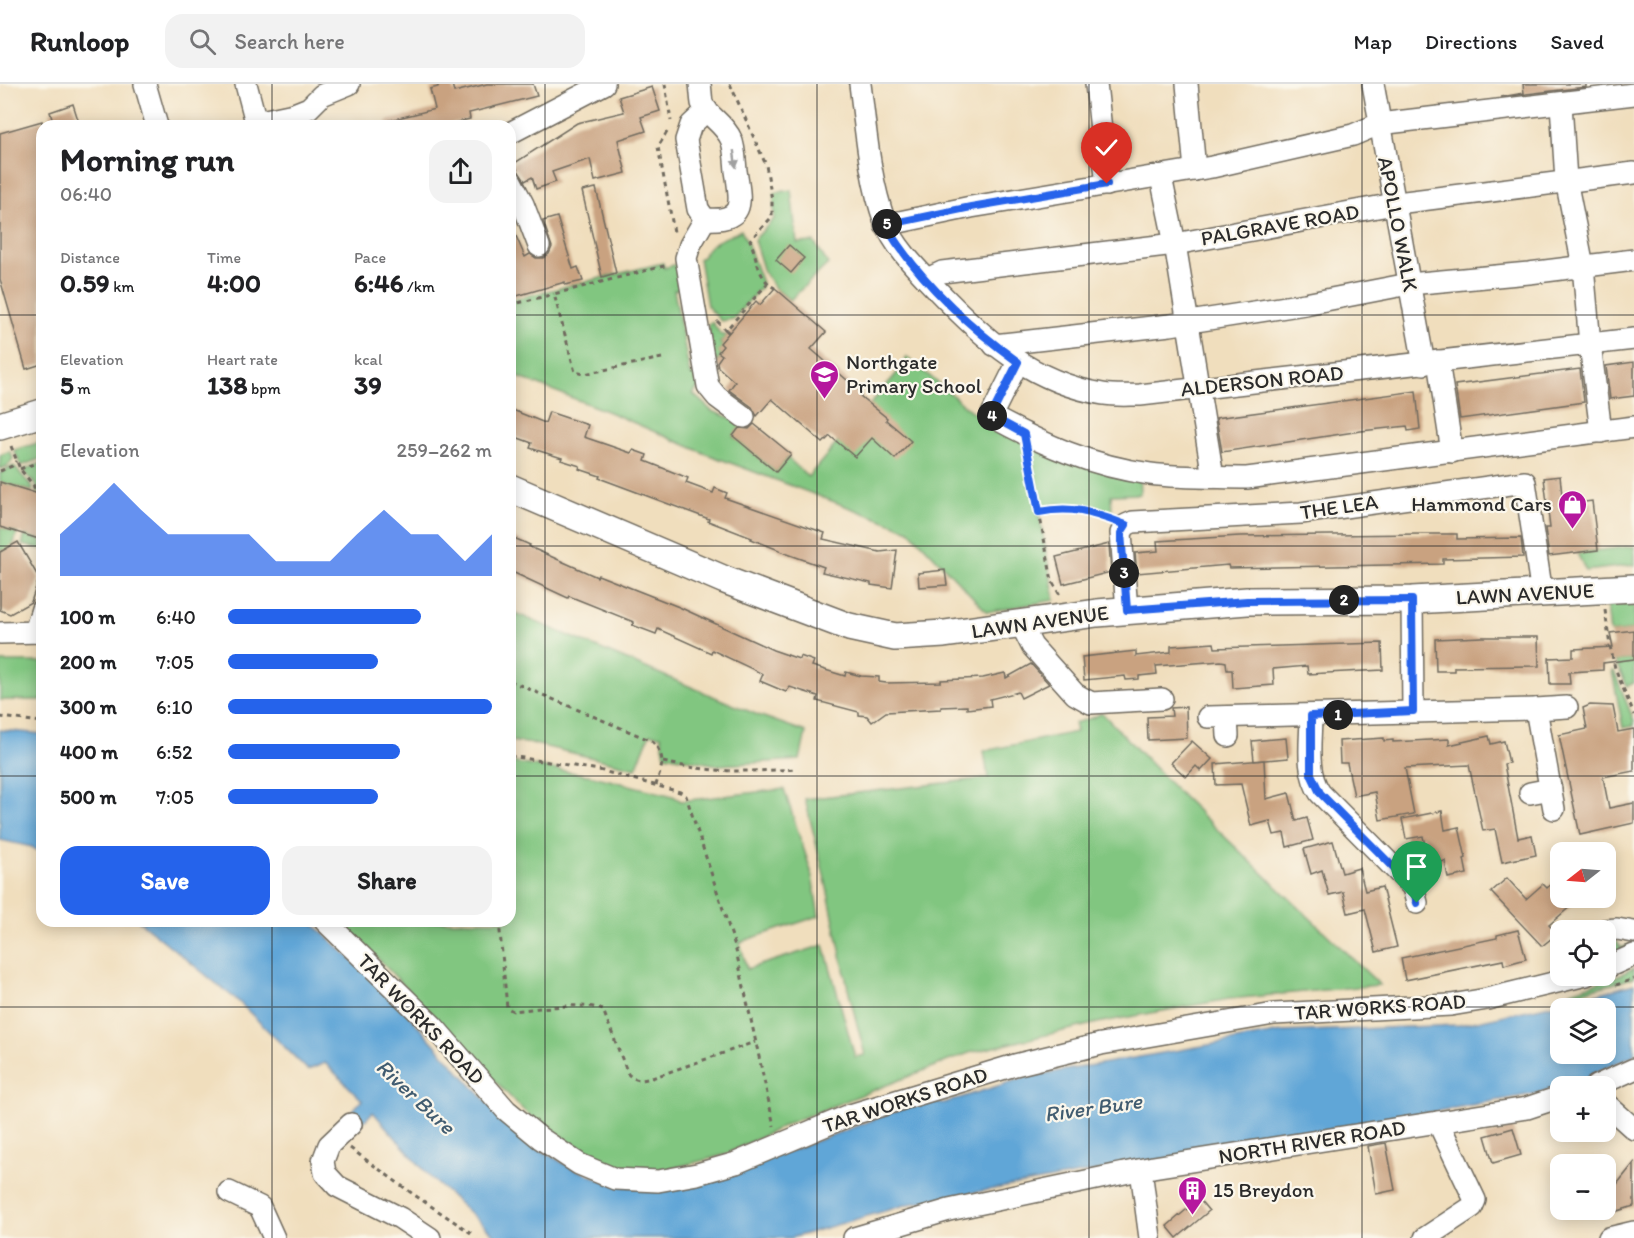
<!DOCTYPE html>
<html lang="en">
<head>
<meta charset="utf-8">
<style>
	body { margin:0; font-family:Itim,sans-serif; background:#f2f2f2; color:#202124; height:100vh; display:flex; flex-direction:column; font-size:22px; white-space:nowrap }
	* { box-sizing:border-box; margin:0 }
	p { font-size:20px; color:#757577 }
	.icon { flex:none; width:33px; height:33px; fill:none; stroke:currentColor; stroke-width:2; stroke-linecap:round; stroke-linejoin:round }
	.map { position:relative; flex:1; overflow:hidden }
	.details { position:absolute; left:36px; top:36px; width:480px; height:807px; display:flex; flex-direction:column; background:#fff; border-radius:18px; box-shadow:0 3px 15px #0003 }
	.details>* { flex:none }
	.needle { width:39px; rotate:253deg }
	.buttons { position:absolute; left:1550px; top:758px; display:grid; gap:12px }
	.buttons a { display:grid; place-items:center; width:66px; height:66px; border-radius:12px; background:#fff; box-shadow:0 3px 15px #0003; font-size:30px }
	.pin { position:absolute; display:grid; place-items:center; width:51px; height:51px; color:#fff; margin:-62px -26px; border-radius:50% 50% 50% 0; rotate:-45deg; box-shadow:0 0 6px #0007 }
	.pin .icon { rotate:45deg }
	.km { position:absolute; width:30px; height:30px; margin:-15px; border-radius:50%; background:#222; color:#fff; font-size:16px; line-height:30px; text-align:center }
	.round { display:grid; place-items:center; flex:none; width:63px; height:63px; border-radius:18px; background:#f2f2f2 }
	.head { display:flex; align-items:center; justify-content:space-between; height:102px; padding:0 24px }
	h1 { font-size:33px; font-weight:700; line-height:45px }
	.metrics { display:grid; grid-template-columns:repeat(3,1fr); gap:9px; height:102px; padding:6px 24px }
	.metrics div { display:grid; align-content:center }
	.metrics b { font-size:26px; font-weight:700 }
	.metrics small { font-size:16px; font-weight:400 }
	.metrics p { font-size:16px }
	.chart { height:168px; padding:12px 24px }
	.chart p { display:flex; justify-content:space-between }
	.chart svg { width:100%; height:108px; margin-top:6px; fill:#2563eb; opacity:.7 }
	.button { display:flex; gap:12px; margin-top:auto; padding:12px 24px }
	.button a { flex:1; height:69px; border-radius:18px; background:#2563eb; color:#fff; font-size:24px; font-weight:700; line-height:69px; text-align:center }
	.button a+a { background:#f2f2f2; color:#202124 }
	ul { padding:0 24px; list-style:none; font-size:20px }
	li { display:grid; grid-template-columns:96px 72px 1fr; align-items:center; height:45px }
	li i { height:15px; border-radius:8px; background:#2563eb }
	header { display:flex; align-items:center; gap:36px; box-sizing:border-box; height:84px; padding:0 30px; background:#fff; border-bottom:2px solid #e0e0e0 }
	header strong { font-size:28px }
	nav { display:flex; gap:33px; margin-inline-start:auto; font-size:21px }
	.search { width:420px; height:54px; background:#f2f2f2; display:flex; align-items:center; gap:15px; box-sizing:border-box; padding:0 21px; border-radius:18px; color:#757577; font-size:22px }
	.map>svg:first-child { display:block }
</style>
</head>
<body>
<header>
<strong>Runloop</strong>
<div class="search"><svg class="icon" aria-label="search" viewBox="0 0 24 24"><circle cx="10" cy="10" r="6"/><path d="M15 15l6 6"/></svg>Search here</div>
<nav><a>Map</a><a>Directions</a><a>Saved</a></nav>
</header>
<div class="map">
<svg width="1634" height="1154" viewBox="0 0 1634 1154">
	<rect width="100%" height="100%" fill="#fbf7ec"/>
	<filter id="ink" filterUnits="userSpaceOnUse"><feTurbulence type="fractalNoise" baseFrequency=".0167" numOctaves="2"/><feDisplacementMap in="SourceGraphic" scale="12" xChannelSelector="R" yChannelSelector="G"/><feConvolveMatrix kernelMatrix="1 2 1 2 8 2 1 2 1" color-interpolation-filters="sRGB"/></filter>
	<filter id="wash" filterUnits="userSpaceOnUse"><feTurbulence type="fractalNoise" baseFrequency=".008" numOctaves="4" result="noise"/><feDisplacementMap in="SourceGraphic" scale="24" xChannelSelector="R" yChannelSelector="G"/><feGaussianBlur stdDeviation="1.35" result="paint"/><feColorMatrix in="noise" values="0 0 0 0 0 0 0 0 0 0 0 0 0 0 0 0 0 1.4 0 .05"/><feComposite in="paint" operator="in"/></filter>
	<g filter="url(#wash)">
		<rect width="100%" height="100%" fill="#f0debd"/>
		<g fill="#81c680" stroke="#567856" stroke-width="1.5">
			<polygon points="791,106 797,159 814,158 828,180 790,216 775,204 764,188 754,156 774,135 774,109"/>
			<path d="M741 146 747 158 762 199 760 204 733 235 721 237 707 222 699 174 703 173C709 156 726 155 741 146Z"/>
			<polygon points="663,179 664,184 681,179 686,203 674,206 690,291 702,290 701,300 693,310 712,327 744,339 733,352 776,388 788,374 808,393 903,282 907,273 971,327 1025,353 1055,516 987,528 909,446 704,369 609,328 510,290 510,216"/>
			<polygon points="712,238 721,251 727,251 720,259 723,262 719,268 722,271 714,280 708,240"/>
			<polygon points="42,358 42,374 21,382 14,366"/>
			<polygon points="1028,358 1139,388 1140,410 1111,411 1112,429 1056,420 1041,424"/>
			<path d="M10 367 13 374C10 381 7 383 0 385V371Z"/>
			<polygon points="42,379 42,411 36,409 37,402 23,386"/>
			<polygon points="14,382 33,404 32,407 0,398 0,389"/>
			<polygon points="0,443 17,449 11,468 3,466 0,468"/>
			<polygon points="25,451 42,456 42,465 22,461"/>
			<polygon points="1634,462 1634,481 1586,487 1577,469"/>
			<polygon points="1634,518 1634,546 1610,549 1607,522"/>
			<polygon points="510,527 758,631 806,648 800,676 718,681 665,671 661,651 650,650 636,684 534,660 510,657"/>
			<polygon points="1634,575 1634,599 1627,602 1615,577"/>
			<rect x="0" y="578" width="42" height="38"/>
			<polygon points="1612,587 1614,587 1634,637 1634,642 1623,644"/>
			<polygon points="1102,629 1183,713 1380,901 1229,915 1102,938 969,969 789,1039 724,1071 662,1087 638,1087 612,1080 576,1062 542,1043 517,1020 342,837 510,837 510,678 593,692 673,712 681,717 784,705 811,787 819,832 740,858 747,885 824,861 855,973 865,971 849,909 826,799 805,715 988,694 984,667 1076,648 1074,639 1092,634"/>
			<polygon points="1616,856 1621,864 1630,860 1632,861 1605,874 1605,860"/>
			<polygon points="1634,884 1634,893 1620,898 1571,910 1571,907 1617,892"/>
		</g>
		<g fill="#61a6d7" stroke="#466881" stroke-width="1.5" fill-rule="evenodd">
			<polygon points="0,646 42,650 42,770 32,763 0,756"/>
			<path d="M139 837H310L392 913 495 1027 532 1061 570 1083 615 1101 787 1068 918 1019H944L1026 993 1282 948 1459 941 1574 916 1634 900V971L1592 990 1587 996 1534 1010 909 1120 791 1154H498L430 1093 373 1028 356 1045 346 1034 362 1016 325 979 308 986 238 917ZM1560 924H1605V969H1560Z"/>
		</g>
		<g id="blocks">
			<g fill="#c9a280">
				<polygon points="438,0 452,0 454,8 487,0 533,0 537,12 469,29 470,35 442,42 387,42 386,37 435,25 430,5 438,3"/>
				<polygon points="1523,0 1586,0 1586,3 1501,13 1524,9"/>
				<polygon points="652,3 660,27 641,33 646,47 618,56 626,89 595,97 590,75 552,88 556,98 536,105 532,93 525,97 517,85 510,82 577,39 624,28 619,13"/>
				<polygon points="73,20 80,42 54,42 50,28"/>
				<polygon points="42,37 42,280 26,285 0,195 0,49"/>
				<polygon points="596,104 616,189 602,193 582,107"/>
				<polygon points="557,133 573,185 578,183 583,197 565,201 565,198 510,214 510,138 525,173 530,170 536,174 543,174 549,170 552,163 543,137"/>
				<polygon points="789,161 804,174 791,189 776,176"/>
				<polygon points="775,204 826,248 811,265 862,309 860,312 887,334 886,336 911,357 895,375 872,354 855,373 830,352 823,359 772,315 757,332 752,323 729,306 735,298 718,283 717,278 722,271 718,268 723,262 720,259 756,217 760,221"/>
				<polygon points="1634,278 1634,312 1610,315 1606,282"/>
				<polygon points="1580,285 1584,318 1460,335 1455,301"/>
				<polygon points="1416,307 1420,345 1408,347 1407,342 1361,347 1222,368 1216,334"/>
				<polygon points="510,325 545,339 549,328 588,341 584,353 631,369 633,366 647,371 645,377 688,394 686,399 713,409 715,404 727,409 725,414 825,449 823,455 880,468 897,466 892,504 871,501 871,499 822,488 824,483 779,467 779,466 751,455 752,454 708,437 709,435 599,394 600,392 579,385 580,382 561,376 562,374 530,364 532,359 510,351"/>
				<polygon points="754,340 791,370 776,388 733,352 739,344 749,345"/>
				<polygon points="1560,392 1563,421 1592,417 1598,466 1549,472 1545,444 1550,444 1544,394"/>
				<polygon points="0,398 42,411 42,456 0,443"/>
				<polygon points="1423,450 1457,450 1457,455 1521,454 1523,473 1443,475 1443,480 1229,484 1228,481 1137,489 1135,469 1158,467 1157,457 1240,452"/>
				<polygon points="514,454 530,461 529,462 532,464 597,493 598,491 679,523 773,566 799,575 800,572 814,577 812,582 845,592 846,588 861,592 879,593 879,598 886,599 941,598 941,596 983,594 1005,589 1006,594 1031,580 1049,600 1021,614 1018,608 990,615 991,622 967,625 967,622 941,623 941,625 886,628 872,638 867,632 859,631 859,628 817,617 818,612 790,603 786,608 760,597 763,590 712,566 711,569 658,545 656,550 632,541 634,538 569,512 568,514 510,487 510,462"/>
				<polygon points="18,458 39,494 31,518 10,530 0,526 0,468"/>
				<polygon points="1109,460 1111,488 1063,500 1056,473"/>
				<polygon points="945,486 947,501 919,503 918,489"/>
				<polygon points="1634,546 1634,575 1603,579 1603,586 1569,588 1570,600 1550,600 1549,574 1573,573 1573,565 1613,563 1610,549"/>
				<polygon points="1482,553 1538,553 1539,582 1454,583 1454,587 1436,587 1435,555"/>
				<polygon points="1214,559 1215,564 1382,559 1383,586 1308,590 1307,582 1273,585 1274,601 1233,604 1232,586 1227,586 1226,578 1221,577 1156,582 1157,590 1139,592 1139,595 1126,596 1125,592 1084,596 1082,573 1136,567 1136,572 1171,568 1171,562"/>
				<polygon points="1590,621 1613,622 1618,648 1634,645 1634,687 1603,693 1609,724 1634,719 1634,739 1580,751 1559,651 1587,645 1583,624"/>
				<polygon points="1186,623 1187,654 1148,656 1147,633 1172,632 1171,624"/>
				<polygon points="1489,652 1491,660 1504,657 1509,679 1504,680 1518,754 1532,751 1536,771 1502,778 1495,745 1483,747 1469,681 1405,684 1414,730 1380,736 1375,708 1354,712 1347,679 1340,679 1339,657 1384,654 1384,657 1393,656 1393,658 1449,655 1449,661"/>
				<polygon points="1286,654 1288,674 1254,677 1252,657"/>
				<polygon points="1192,657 1212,675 1201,687 1196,682 1186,693 1171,679"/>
				<polygon points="1264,676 1266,715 1289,709 1296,737 1307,734 1313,756 1287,763 1284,749 1274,751 1270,737 1251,742 1241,700 1216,701 1215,680"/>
				<polygon points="1442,727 1445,746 1459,743 1466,774 1464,775 1467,790 1448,794 1445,777 1429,781 1423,752 1406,755 1402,735"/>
				<polygon points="1333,757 1342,789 1359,784 1365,807 1382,803 1397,863 1376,868 1365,825 1348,829 1343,808 1329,811 1322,786 1311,790 1304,765"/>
				<polygon points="1560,792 1560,813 1581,813 1549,841 1557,850 1542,862 1491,808 1507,794 1526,815 1543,800 1547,804"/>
				<polygon points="1518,846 1526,875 1504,881 1503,876 1405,896 1401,874 1497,854 1497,851"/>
				<polygon points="1513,1044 1521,1071 1493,1079 1485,1052"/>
				<polygon points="1386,1059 1395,1106 1376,1110 1368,1062"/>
				<polygon points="1634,1079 1634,1122 1605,1131 1605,1115"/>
				<polygon points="1199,1115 1209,1127 1177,1154 1167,1142"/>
			</g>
		</g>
	</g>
	<g filter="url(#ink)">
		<use href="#blocks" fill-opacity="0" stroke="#706a5e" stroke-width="1.5"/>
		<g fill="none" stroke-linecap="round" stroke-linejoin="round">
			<defs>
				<g id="minor">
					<polyline points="145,0 157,42"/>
					<polyline points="246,0 257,42"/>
					<path d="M700 0C701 6 701 13 702 19 707 32 724 39 731 55 735 64 735 77 736 87 741 118 746 138 705 135L698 125 686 56 691 41 707 26"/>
					<path d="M860 0C866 46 869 94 885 138 894 162 917 185 934 203 984 255 1030 298 1103 310 1115 312 1128 311 1140 311L1634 255"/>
					<polyline points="1096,0 1107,101"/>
					<polyline points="1187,0 1195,86"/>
					<polyline points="1373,0 1424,280"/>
					<polyline points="1561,20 1566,96 1583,182 1590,260 1601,348"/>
					<polyline points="256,38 294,30 309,24 322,11 349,0"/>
					<polyline points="510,49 604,0"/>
					<polyline points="1161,93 1175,160 1213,393"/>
					<polyline points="510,95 523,120 539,162"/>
					<polyline points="705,135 690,161 686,174 708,302 717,313 744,333"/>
					<polyline points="885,141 971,123 1212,83 1353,51 1379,40 1634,10"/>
					<polyline points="927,195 942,188 1175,160 1405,118 1634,89"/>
					<polyline points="994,261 1170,241 1305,220 1409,200 1529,189 1634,176"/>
					<polyline points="1438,277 1452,368"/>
					<path d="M1018 278 991 332C1042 360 1091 382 1150 390 1182 394 1215 393 1247 394L1634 343"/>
					<polyline points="1412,516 1413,627"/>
					<polyline points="1127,526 1121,449 1126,441 1133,438 1301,429 1525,398 1542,510"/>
					<polyline points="1021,540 1032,562 1075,610 1091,619 1162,615"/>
					<polyline points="35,548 42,525"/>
					<polyline points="0,549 42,548"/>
					<polyline points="1536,625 1567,623"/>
					<path d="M1311 632C1311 657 1305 687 1320 709L1413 803 1417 819"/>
					<polyline points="1208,633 1536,625 1554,725"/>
					<polyline points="1227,633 1228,652"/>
					<polyline points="1530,709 1551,705"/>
					<polyline points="325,837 433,942 506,1026 540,1054 579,1080 615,1095 658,1097 697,1090 736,1079 850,1031 1015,981 1101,960 1274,930 1451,921 1487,915 1586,891"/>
					<polyline points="1605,846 1617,845 1634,848"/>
					<polyline points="1605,884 1634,871"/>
					<polyline points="1596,1002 1634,985"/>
					<polyline points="1605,1019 1634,1045"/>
					<polyline points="351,1040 329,1061 323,1077 325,1089 337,1102 400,1134 430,1154"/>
					<polyline points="1141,1086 1150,1154"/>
					<polyline points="229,1108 260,1123 274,1154"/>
					<polyline points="854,1154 949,1126 1153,1083 1527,1024 1560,1013"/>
					<polyline points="1425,1154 1472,1123 1475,1116 1438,1038"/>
					<polyline points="1609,1154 1634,1148"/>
				</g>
				<g id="major">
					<polyline points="0,342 42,329"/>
					<polyline points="510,404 725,496 849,543 895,553 944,550 1097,529 1247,517 1412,516 1634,504"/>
				</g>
			</defs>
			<use href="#minor" stroke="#706a5e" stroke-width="24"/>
			<use href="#major" stroke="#706a5e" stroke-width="30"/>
			<g stroke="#706a5e" stroke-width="3" stroke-dasharray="4.5 4.5" stroke-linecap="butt">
				<polyline points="665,0 671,37"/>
				<path d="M730 0 766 81 772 116V133L750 156C757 173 758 196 775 204"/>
				<polyline points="667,48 658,63 674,148"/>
				<polyline points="510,221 554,210"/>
				<polyline points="717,237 726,246"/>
				<polyline points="729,249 726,246 767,200"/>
				<polyline points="662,274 584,290 575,288 554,210 668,181"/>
				<polyline points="11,362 20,385 34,402 34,408"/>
				<path d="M1028 373 1039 428C1063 423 1085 426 1108 435"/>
				<polyline points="20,385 42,377"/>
				<polyline points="0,387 12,382 16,377"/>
				<polyline points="1039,428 1052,497 1061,513"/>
				<polyline points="1605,526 1610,562 1615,584 1634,631"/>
				<path d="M510 597 652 657C667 674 662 681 656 701"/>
				<polyline points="0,633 42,638"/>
				<polyline points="510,672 599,686 680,708 686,712 735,862 774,1042"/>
				<path d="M663 678C712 689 745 688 795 685"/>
				<path d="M499 837 507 924 513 927C535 925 585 917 603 926L628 990C636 998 642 996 652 994L755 958"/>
				<polyline points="1616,901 1634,895"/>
				<polyline points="350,1064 413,1110 471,1149"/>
			</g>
			<use href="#minor" stroke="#fff" stroke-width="21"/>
			<use href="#major" stroke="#fff" stroke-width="27"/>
		</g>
		<defs><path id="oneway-solid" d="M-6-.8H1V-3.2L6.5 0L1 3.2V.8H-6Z" transform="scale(1.5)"/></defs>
		<use fill="#a0a0a0" href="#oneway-solid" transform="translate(735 75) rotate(82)"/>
	</g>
	<g fill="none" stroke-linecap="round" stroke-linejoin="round" filter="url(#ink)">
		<defs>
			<path id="route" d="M1107 100 971 123 885 141C918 195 967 241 1018 278L991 332 1024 350 1039 428C1074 421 1093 429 1126 441L1121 449 1127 526 1247 517 1412 516 1413 627 1311 632V690L1320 709 1413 803 1417 819"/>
		</defs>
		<use href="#route" stroke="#fff" stroke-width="12"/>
		<use href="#route" stroke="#2563eb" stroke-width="8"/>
	</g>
	<path fill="none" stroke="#2b2b2b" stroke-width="1.5" stroke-opacity="0.55" d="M272 0V42M545 0V1154M817 0V1154M1089 0V1154M1362 0V1154M0 231H42M510 231H1634M0 462H42M510 462H1634M0 692H42M510 692H1634M272 837V1154M0 923H1634"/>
	<defs>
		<symbol id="school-pin" viewBox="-11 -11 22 30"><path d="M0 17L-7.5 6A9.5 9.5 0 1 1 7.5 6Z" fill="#b5179e" stroke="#fbf7ec"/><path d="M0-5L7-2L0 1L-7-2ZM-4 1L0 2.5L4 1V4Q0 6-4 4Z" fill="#fff"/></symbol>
		<symbol id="shop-pin" viewBox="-11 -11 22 30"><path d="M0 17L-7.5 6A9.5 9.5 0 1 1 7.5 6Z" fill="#b5179e" stroke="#fbf7ec"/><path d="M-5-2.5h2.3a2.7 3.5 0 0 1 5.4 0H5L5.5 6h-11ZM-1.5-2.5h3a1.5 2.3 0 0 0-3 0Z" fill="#fff"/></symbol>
		<symbol id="building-pin" viewBox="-11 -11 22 30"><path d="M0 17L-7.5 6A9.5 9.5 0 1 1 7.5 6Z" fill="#b5179e" stroke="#fbf7ec"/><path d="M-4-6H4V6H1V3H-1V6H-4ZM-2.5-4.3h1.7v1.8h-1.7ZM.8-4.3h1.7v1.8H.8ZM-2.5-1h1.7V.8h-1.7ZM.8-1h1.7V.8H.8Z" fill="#fff"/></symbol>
	</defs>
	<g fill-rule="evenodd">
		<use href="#school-pin" x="808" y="274" width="33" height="45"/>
		<use href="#shop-pin" x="1556" y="404" width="33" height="45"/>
		<use href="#building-pin" x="1176" y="1090" width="33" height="45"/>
	</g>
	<g text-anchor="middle" stroke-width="4.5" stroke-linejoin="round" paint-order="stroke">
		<g font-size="21" fill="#2b2b2b" stroke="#fbf7ec">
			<text transform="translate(1398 140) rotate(79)" y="7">APOLLO WALK</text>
			<text transform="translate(1280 141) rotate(-10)" y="7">PALGRAVE ROAD</text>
			<text transform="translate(1262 297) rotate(-6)" y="7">ALDERSON ROAD</text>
			<text transform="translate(1339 423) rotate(-8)" y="7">THE LEA</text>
			<text transform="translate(1525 510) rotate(-3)" y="7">LAWN AVENUE</text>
			<text transform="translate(1040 538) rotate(-8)" y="7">LAWN AVENUE</text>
			<text transform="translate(1380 923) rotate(-4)" y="7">TAR WORKS ROAD</text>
			<text transform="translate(421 935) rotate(46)" y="7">TAR WORKS ROAD</text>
			<text transform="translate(905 1016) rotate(-18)" y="7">TAR WORKS ROAD</text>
			<text transform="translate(1312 1058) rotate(-9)" y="7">NORTH RIVER ROAD</text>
		</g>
		<g font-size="21" fill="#2b2b2b" stroke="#fbf7ec" text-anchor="start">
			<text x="846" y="285">Northgate<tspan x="846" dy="24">Primary School</tspan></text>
			<text x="1552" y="427" text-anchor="end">Hammond Cars</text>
			<text x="1213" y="1113">15 Breydon</text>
		</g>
		<g font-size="22" font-style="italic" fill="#415c70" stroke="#fbf7ec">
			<text transform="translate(416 1012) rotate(43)" y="8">River Bure</text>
			<text transform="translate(1093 1023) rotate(-8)" y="8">River Bure</text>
		</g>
	</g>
</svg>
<div class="buttons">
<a><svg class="needle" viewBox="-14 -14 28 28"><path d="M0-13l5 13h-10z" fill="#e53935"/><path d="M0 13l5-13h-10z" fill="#757577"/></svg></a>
<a><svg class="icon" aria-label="locate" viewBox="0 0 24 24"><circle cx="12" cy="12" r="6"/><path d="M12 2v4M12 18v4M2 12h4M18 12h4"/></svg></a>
<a><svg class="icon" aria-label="layers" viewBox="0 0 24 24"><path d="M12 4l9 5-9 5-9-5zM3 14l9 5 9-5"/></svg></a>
<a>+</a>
<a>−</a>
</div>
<div class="pin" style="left:1417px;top:819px;background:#1e9e55"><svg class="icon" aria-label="arrive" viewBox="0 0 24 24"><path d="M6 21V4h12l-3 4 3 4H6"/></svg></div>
<div class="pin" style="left:1107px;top:100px;background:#d93025"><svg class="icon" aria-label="check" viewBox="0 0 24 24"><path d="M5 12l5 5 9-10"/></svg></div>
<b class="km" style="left:1338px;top:631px">1</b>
<b class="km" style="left:1344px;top:516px">2</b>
<b class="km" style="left:1124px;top:489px">3</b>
<b class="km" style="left:992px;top:332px">4</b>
<b class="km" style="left:887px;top:140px">5</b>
<section class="details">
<div class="head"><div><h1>Morning run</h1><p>06:40</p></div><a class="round"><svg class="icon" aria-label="share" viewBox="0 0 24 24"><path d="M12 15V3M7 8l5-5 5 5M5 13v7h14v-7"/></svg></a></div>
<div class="metrics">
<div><p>Distance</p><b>0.59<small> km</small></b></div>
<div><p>Time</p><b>4:00</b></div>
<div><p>Pace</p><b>6:46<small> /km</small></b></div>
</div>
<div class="metrics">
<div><p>Elevation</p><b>5<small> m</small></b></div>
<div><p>Heart rate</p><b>138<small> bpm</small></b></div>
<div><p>kcal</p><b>39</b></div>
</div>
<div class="chart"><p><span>Elevation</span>259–262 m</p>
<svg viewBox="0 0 160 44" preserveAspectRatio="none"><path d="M0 44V27L10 17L20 6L30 17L40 27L50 27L60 27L70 27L80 38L90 38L100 38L110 27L120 17L130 27L140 27L150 38L160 27V44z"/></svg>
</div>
<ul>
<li><b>100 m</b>6:40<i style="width:73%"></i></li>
<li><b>200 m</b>7:05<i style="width:57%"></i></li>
<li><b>300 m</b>6:10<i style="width:100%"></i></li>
<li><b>400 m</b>6:52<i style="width:65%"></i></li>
<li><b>500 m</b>7:05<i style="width:57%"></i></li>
</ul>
<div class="button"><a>Save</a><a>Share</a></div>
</section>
</div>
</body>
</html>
